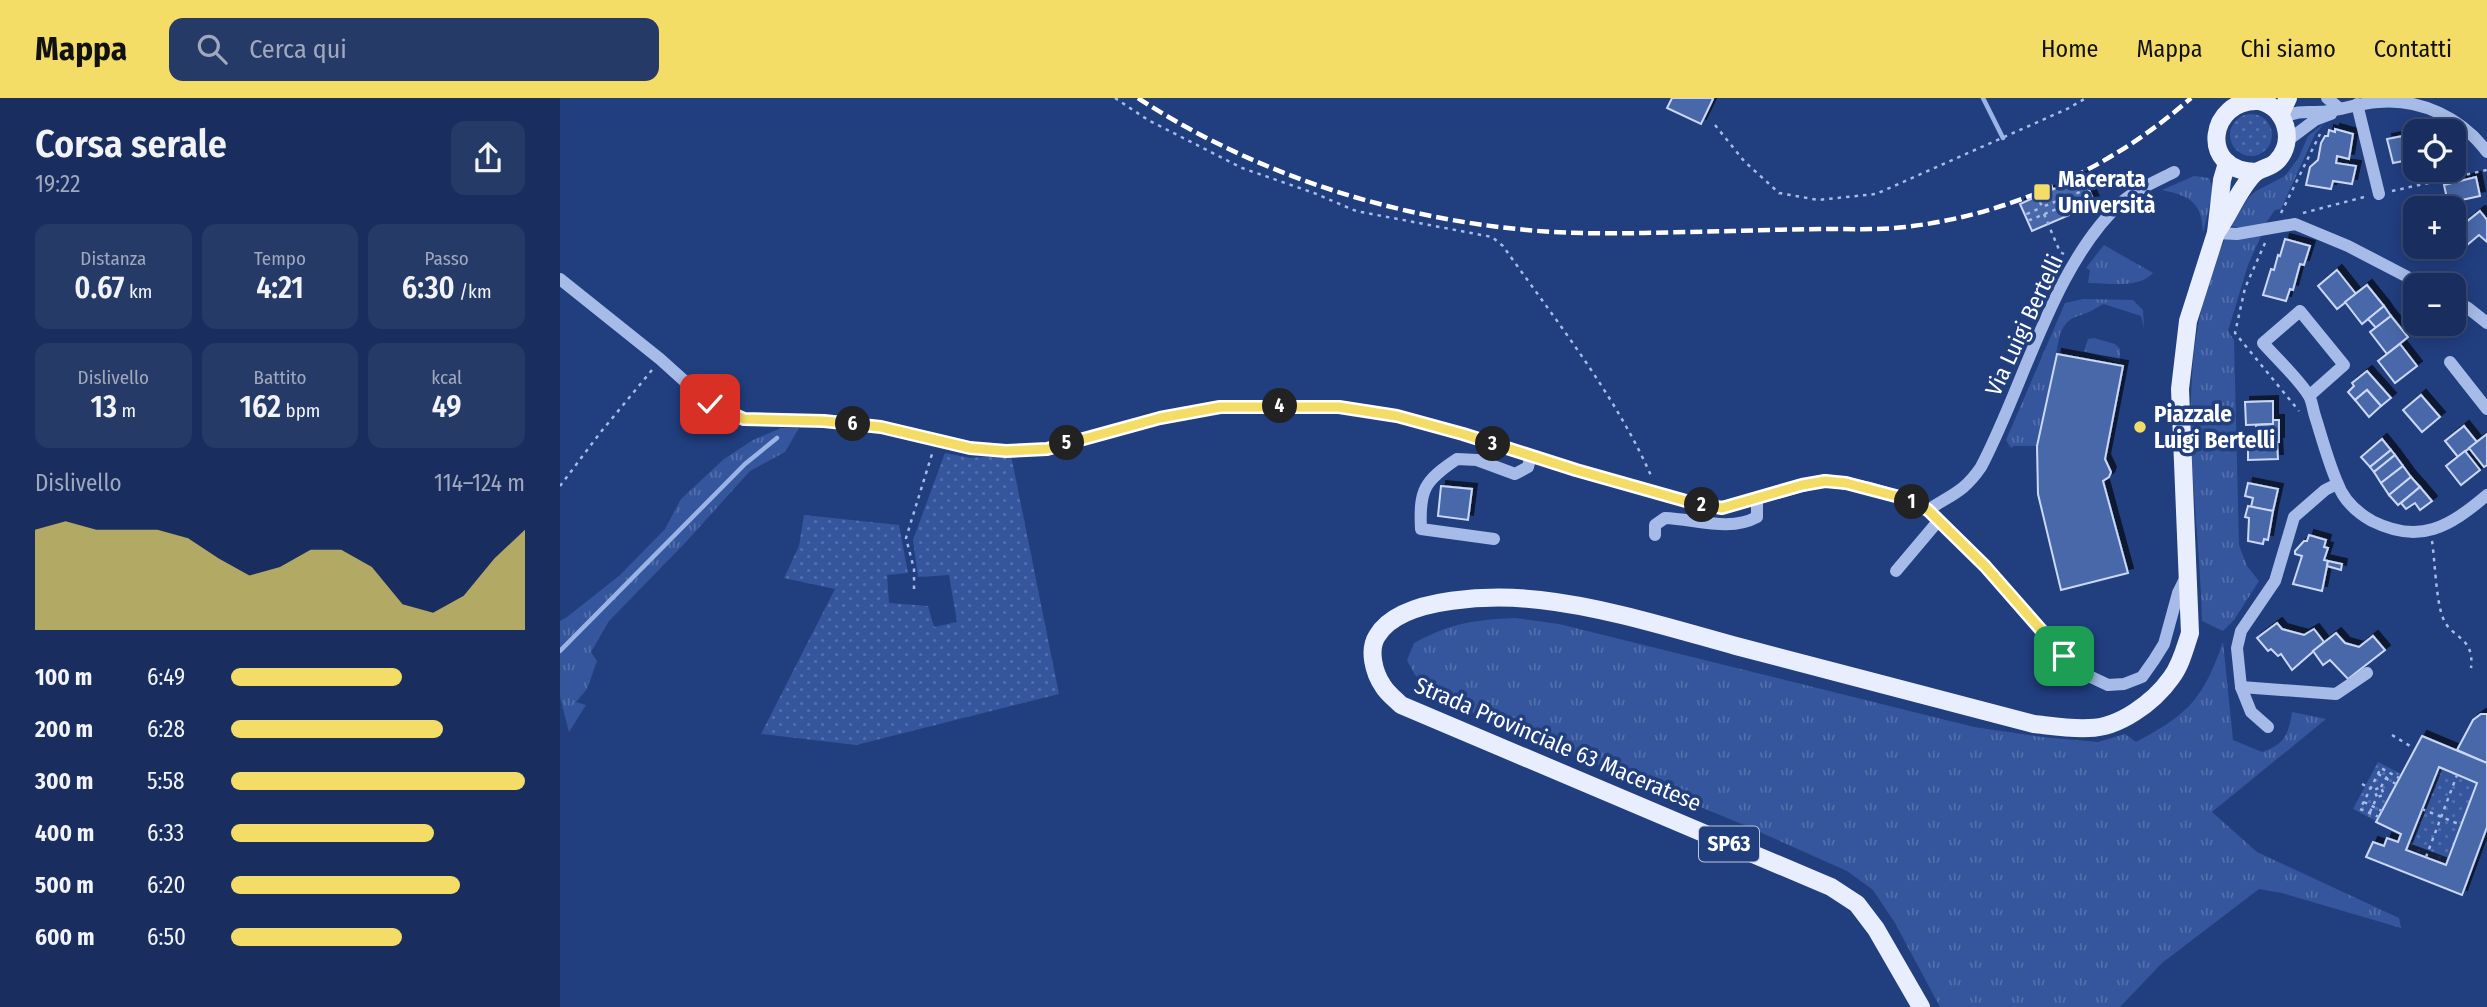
<!DOCTYPE html>
<html lang="it">
<head>
<meta charset="utf-8">
<style>
	body { margin:0; font-family:"Fira Sans Condensed",sans-serif; background:#263a68; color:#f1f3f6; height:100vh; display:flex; flex-direction:column; font-size:26px; white-space:nowrap }
	* { box-sizing:border-box; margin:0 }
	p { font-size:23px; color:#9fa8bd }
	.icon { flex:none; width:38px; height:38px; fill:none; stroke:currentColor; stroke-width:2; stroke-linecap:round; stroke-linejoin:round }
	.map { position:relative; flex:1; overflow:hidden }
	.panel { display:flex; flex-direction:column; background:#192e5f; width:560px }
	.panel>* { flex:none }
	.controls { position:absolute; left:1843px; top:21px; display:grid; gap:14px }
	.controls a { display:grid; place-items:center; width:63px; height:63px; border-radius:14px; background:#192e5f; box-shadow:0 4px 18px #0003,0 0 0 2px #374a74; font-size:35px }
	.pin { position:absolute; display:grid; place-items:center; width:60px; height:60px; color:#fff; margin:-30px; border-radius:14px; box-shadow:0 4px 10px #0006 }
	.km { position:absolute; width:35px; height:35px; margin:-18px; border-radius:50%; background:#222; color:#fff; font-size:19px; line-height:35px; text-align:center }
	.round { display:grid; place-items:center; flex:none; width:74px; height:74px; border-radius:14px; background:#263a68 }
	.overview { display:flex; align-items:center; justify-content:space-between; height:119px; padding:0 35px }
	h1 { font-size:38px; font-weight:600; line-height:52px }
	.figures { display:grid; grid-template-columns:repeat(3,1fr); gap:10px; height:119px; padding:7px 35px }
	.figures div { display:grid; align-content:center; border-radius:14px; background:#263a68; text-align:center }
	.figures b { font-size:30px; font-weight:600 }
	.figures small { font-size:19px; font-weight:400 }
	.figures p { font-size:19px }
	.chart { height:196px; padding:14px 35px }
	.chart p { display:flex; justify-content:space-between }
	.chart svg { width:100%; height:126px; margin-top:7px; fill:#f4dd67; opacity:.7 }
	ul { padding:0 35px; list-style:none; font-size:23px }
	li { display:grid; grid-template-columns:112px 84px 1fr; align-items:center; height:52px }
	li i { height:18px; border-radius:9px; background:#f4dd67 }
	header { display:flex; align-items:center; gap:42px; box-sizing:border-box; height:98px; padding:0 35px; background:#f4dd67; color:#111 }
	header strong { font-size:33px }
	nav { display:flex; gap:38px; margin-inline-start:auto; font-size:24px }
	.search { width:490px; height:63px; background:#263a68; display:flex; align-items:center; gap:18px; box-sizing:border-box; padding:0 24px; border-radius:14px; color:#9fa8bd; font-size:26px }
	main { display:flex; flex:1; min-height:0 }
	.map>svg:first-child { display:block }
</style>
</head>
<body>
<header>
<strong>Mappa</strong>
<div class="search"><svg class="icon" aria-label="search" viewBox="0 0 24 24"><circle cx="10" cy="10" r="6"/><path d="M15 15l6 6"/></svg>Cerca qui</div>
<nav><a>Home</a><a>Mappa</a><a>Chi siamo</a><a>Contatti</a></nav>
</header>
<main>
<section class="panel">
<div class="overview"><div><h1>Corsa serale</h1><p>19:22</p></div><a class="round"><svg class="icon" aria-label="share" viewBox="0 0 24 24"><path d="M12 15V3M7 8l5-5 5 5M5 13v7h14v-7"/></svg></a></div>
<div class="figures">
<div><p>Distanza</p><b>0.67<small> km</small></b></div>
<div><p>Tempo</p><b>4:21</b></div>
<div><p>Passo</p><b>6:30<small> /km</small></b></div>
</div>
<div class="figures">
<div><p>Dislivello</p><b>13<small> m</small></b></div>
<div><p>Battito</p><b>162<small> bpm</small></b></div>
<div><p>kcal</p><b>49</b></div>
</div>
<div class="chart"><p><span>Dislivello</span>114–124 m</p>
<svg viewBox="0 0 160 44" preserveAspectRatio="none"><path d="M0 44V9L10 6L20 9L30 9L40 9L50 12L60 19L70 25L80 22L90 16L100 16L110 22L120 35L130 38L140 32L150 19L160 9V44z"/></svg>
</div>
<ul>
<li><b>100 m</b>6:49<i style="width:58%"></i></li>
<li><b>200 m</b>6:28<i style="width:72%"></i></li>
<li><b>300 m</b>5:58<i style="width:100%"></i></li>
<li><b>400 m</b>6:33<i style="width:69%"></i></li>
<li><b>500 m</b>6:20<i style="width:78%"></i></li>
<li><b>600 m</b>6:50<i style="width:58%"></i></li>
</ul>
</section>
<div class="map">
<svg width="1927" height="909" viewBox="0 0 1927 909">
	<defs>
		<pattern id="grass-tufts" width="24" height="20" patternUnits="userSpaceOnUse" patternTransform="scale(1.75)"><rect width="24" height="20" fill="#35569d"/><path d="M3 7l-1-3M5 7V3M7 7l1-3M15 17l-1-3M17 17v-4M19 17l1-3" fill="none" stroke="#536fac"/></pattern>
		<pattern id="garden-dots" width="8" height="8" patternUnits="userSpaceOnUse" patternTransform="scale(1.75)"><rect width="8" height="8" fill="#35569d"/><path d="M2 2h.1M6 6h.1" fill="none" stroke="#536fac" stroke-width="1.8" stroke-linecap="round"/></pattern>
		<filter id="shadow"><feDropShadow dx="5" dy="-5" stdDeviation="0" flood-color="#0009"/></filter>
	</defs>
	<rect width="100%" height="100%" fill="#213e7f"/>
	<g fill="url(#grass-tufts)">
		<polygon points="1765,25 1755,36 1721,111 1715,112 1703,129 1682,130 1671,128 1688,100 1696,93 1725,78 1739,59 1748,38"/>
		<path d="M1634 78 1649 80 1652 88V96L1643 135C1642 104 1630 98 1602 92Z"/>
		<path d="M1702 136 1688 167 1668 233 1674 242 1679 447 1687 468 1699 483 1674 522 1663 533 1642 523C1639 394 1608 263 1665 141Z"/>
		<path d="M1544 147 1593 175C1579 191 1548 185 1528 185L1530 172 1526 170Z"/>
		<path d="M1523 201 1573 202 1583 212 1584 230 1581 218 1544 206C1540 207 1537 210 1533 212 1516 221 1509 216 1500 236L1477 348H1454L1451 350 1446 342 1505 205Z"/>
		<polygon points="1534,240 1555,246 1560,251 1560,265 1524,253 1528,241"/>
		<polygon points="221,330 239,330 225,354 190,373 125,445 49,523 31,554 37,563 27,591 16,604 26,607 9,634 0,599 0,523 7,519 60,477 105,431 121,401 164,361 193,342"/>
		<path d="M955 520 999 526 1414 629 1482 639 1538 644 1565 636 1576 644C1629 616 1643 601 1663 544L1673 642 1702 654C1724 647 1729 636 1732 614L1766 621 1652 714 1697 754 1839 820 1841 830 1722 795 1699 791 1602 865 1560 909H1380L1335 825 1313 792 1287 773 1184 727 877 600 855 577 847 562 854 545C891 525 913 522 955 520Z"/>
	</g>
	<g fill="url(#garden-dots)">
		<circle cx="1691" cy="37" r="21"/>
		<polygon points="385,355 411,360 451,357 499,596 296,647 201,636 275,491 224,480 239,448 244,417 339,427 348,475 327,477 329,505 368,508 374,529 397,524 389,477 358,479 353,442"/>
		<polygon points="1818,664 1841,676 1816,723 1793,711"/>
		<polygon points="1879,669 1917,685 1886,767 1846,752"/>
	</g>
	<g fill="none" stroke-linecap="round" stroke-linejoin="round">
		<g stroke="#9ab4e8" stroke-width="4.5">
			<polyline points="1423,0 1443,40"/>
			<polyline points="0,553 185,366 217,340"/>
		</g>
	</g>
	<g fill="#4a68a9" stroke="#cad8f6" stroke-width="2" fill-rule="evenodd" filter="url(#shadow)">
		<polygon points="1112,0 1151,0 1153,1 1141,26 1107,10"/>
		<polygon points="1775,31 1793,36 1789,61 1777,58 1776,65 1796,68 1792,86 1773,83 1771,91 1746,87 1750,69 1758,62 1761,45 1765,38 1768,38 1769,32 1775,34"/>
		<polygon points="1848,37 1854,61 1833,65 1827,41"/>
		<polygon points="1523,78 1535,106 1472,133 1460,106"/>
		<polygon points="1916,79 1920,98 1888,105 1884,87"/>
		<polygon points="1920,113 1927,122 1927,144 1919,137 1907,147 1895,133"/>
		<polygon points="1725,141 1750,148 1744,167 1740,166 1733,192 1730,191 1726,203 1703,197 1711,171 1714,172 1718,157 1720,158"/>
		<polygon points="1777,172 1796,196 1777,211 1758,188"/>
		<polygon points="1807,187 1824,208 1802,226 1785,204"/>
		<polygon points="1824,208 1831,218 1816,230 1808,221"/>
		<polygon points="1831,218 1848,239 1827,256 1810,234"/>
		<polygon points="1840,246 1857,268 1835,285 1818,263"/>
		<polygon points="1497,256 1563,268 1545,361 1551,374 1549,379 1543,383 1568,475 1501,492 1478,396 1477,348"/>
		<polygon points="1807,273 1831,300 1821,308 1807,292 1795,302 1788,294 1794,288 1792,285"/>
		<polygon points="1807,292 1821,308 1809,319 1795,302"/>
		<polygon points="1861,297 1880,319 1862,334 1843,312"/>
		<polygon points="1713,303 1713,326 1686,327 1685,304"/>
		<polygon points="1713,322 1719,322 1719,344 1697,345 1696,327 1713,326"/>
		<polygon points="1904,328 1917,344 1898,359 1885,343"/>
		<polygon points="1927,336 1927,367 1924,369 1909,350"/>
		<polygon points="1688,341 1696,341 1697,345 1717,344 1718,361 1688,362"/>
		<polygon points="1822,341 1831,352 1810,369 1801,359"/>
		<polygon points="1831,352 1835,357 1814,374 1810,369"/>
		<polygon points="1905,353 1920,372 1901,387 1886,368"/>
		<polygon points="1835,357 1843,368 1821,385 1814,374"/>
		<polygon points="1843,368 1851,379 1829,397 1821,385"/>
		<polygon points="1851,379 1860,389 1838,407 1829,397"/>
		<polygon points="1688,385 1718,391 1713,413 1691,409 1693,400 1685,398"/>
		<polygon points="881,388 912,391 908,422 878,418"/>
		<polygon points="1860,389 1872,403 1860,412 1855,405 1846,411 1841,405"/>
		<polygon points="1688,408 1713,413 1708,442 1704,441 1703,446 1688,443 1689,420 1685,419"/>
		<polygon points="1749,437 1766,442 1764,449 1768,450 1764,462 1768,463 1762,493 1733,486 1742,458 1735,456 1735,453 1744,443 1747,443"/>
		<polygon points="1768,463 1782,466 1781,472 1767,468"/>
		<polygon points="1717,525 1722,531 1744,537 1754,531 1764,544 1732,572 1721,556 1718,558 1711,551 1708,553 1697,540"/>
		<polygon points="1776,535 1785,545 1799,549 1813,538 1825,552 1788,581 1770,562 1763,567 1753,553"/>
		<polygon points="1921,616 1927,616 1927,665 1897,652 1913,622"/>
		<path d="M1862 638 1927 665V729L1902 797 1806 759 1813 744 1824 748 1827 740 1838 744 1841 736 1816 724ZM1879 669 1917 685 1886 767 1846 752Z"/>
	</g>
	<g fill="none" stroke-linecap="round" stroke-linejoin="round">
		<g stroke="#a6bbe7" stroke-width="2.5" stroke-dasharray="3.5 5" stroke-linecap="butt">
			<path d="M555 0 588 22 682 70 754 95 796 113 932 139 943 148C994 220 1057 299 1092 380"/>
			<polyline points="1155,27 1184,63 1219,95 1258,102 1316,96 1507,11 1526,0"/>
			<polyline points="1832,93 1927,72"/>
			<polyline points="1480,104 1482,109 1525,92 1528,98 1470,122 1467,116 1482,109"/>
			<polyline points="1721,115 1760,36"/>
			<polyline points="1743,115 1808,98"/>
			<polyline points="1484,116 1500,154 1504,156"/>
			<polyline points="1705,145 1685,190 1675,235 1739,313"/>
			<polyline points="0,388 40,335 92,272"/>
			<path d="M1872 443C1875 463 1876 503 1883 520 1890 540 1915 538 1911 570"/>
			<polyline points="354,491 354,471 346,440 372,356"/>
			<polyline points="1832,637 1850,648"/>
			<polyline points="1818,676 1836,686"/>
			<polyline points="1802,686 1811,691"/>
			<polyline points="1821,689 1829,675"/>
			<polyline points="1804,704 1822,713"/>
			<polyline points="1862,711 1901,727"/>
			<polyline points="1810,714 1817,699 1814,692 1821,689 1824,697 1817,699"/>
			<polyline points="1819,719 1800,711 1821,670 1839,680"/>
			<polyline points="1866,759 1897,677"/>
		</g>
		<g stroke="#a6bbe7" stroke-width="12">
			<polyline points="1767,0 1779,10"/>
			<polyline points="1797,6 1819,96"/>
			<path d="M1723 20C1741 10 1751 16 1770 13 1786 10 1802 5 1818 4 1860 0 1902 20 1927 54"/>
			<polyline points="1727,43 1755,22 1771,16"/>
			<polyline points="1656,135 1677,136 1735,126 1788,148 1863,187"/>
			<polyline points="0,181 100,261 150,306 184,321 264,323 321,329 410,350 446,353 487,351 600,320 660,309 779,309 837,318 903,336 1015,372 1133,405 1162,410 1265,382 1310,390 1347,401 1368,412 1425,468 1504,558 1531,579 1548,587 1564,586 1582,579 1594,562 1604,546 1618,495 1627,477"/>
			<polyline points="1894,202 1908,210 1927,225"/>
			<polyline points="1890,264 1927,311"/>
			<path d="M1749 298 1784 267 1740 213 1703 245C1716 260 1739 281 1749 298 1752 303 1753 312 1755 318 1762 340 1768 363 1777 384 1783 402 1796 414 1812 423 1860 447 1889 429 1927 397"/>
			<path d="M1368 412C1392 396 1404 394 1421 369 1464 288 1494 164 1563 103 1578 90 1597 83 1614 74"/>
			<path d="M1095 437V427L1105 420C1135 421 1170 434 1197 419V401"/>
			<path d="M934 441 861 431C859 392 864 383 897 361L917 362 955 376 968 369 971 357"/>
			<polyline points="1336,473 1379,422"/>
			<polyline points="1681,589 1776,596 1807,575"/>
			<polyline points="1708,629 1691,614 1681,589 1677,550 1681,533 1715,483 1734,419 1765,392 1777,386"/>
		</g>
		<g stroke="#e8eefd" stroke-width="18">
			<polyline points="1720,17 1728,0"/>
			<path d="M1656 135C1670 116 1678 92 1694 76 1700 70 1711 70 1717 63 1736 43 1726 9 1699 3 1649 0 1637 73 1696 74"/>
			<path d="M1361 909 1316 831 1297 806 1271 789 841 607C835 601 827 595 823 588 814 575 808 552 817 538 841 497 938 497 980 502 1044 509 1114 531 1176 548 1275 574 1375 600 1474 626 1492 628 1510 631 1529 630 1559 630 1594 604 1611 580 1621 567 1625 550 1630 535L1620 291 1628 223 1656 135 1662 82 1667 65"/>
		</g>
		<path stroke="#fff" stroke-width="4.5" stroke-dasharray="12 5" stroke-linecap="butt" d="M578 0C700 80 848 125 993 134 1052 137 1113 134 1172 133 1205 132 1239 131 1272 131 1297 131 1321 132 1345 129 1450 117 1552 70 1631 0"/>
	</g>
	<g fill="none" stroke-linecap="round" stroke-linejoin="round">
		<defs>
			<polyline id="route" points="150,306 184,321 264,323 321,329 410,350 446,353 487,351 600,320 660,309 779,309 837,318 903,336 1016,372 1133,405 1162,410 1242,387 1265,383 1286,385 1347,401 1368,412 1425,468 1504,558"/>
		</defs>
		<use href="#route" stroke="#fff" stroke-width="14"/>
		<use href="#route" stroke="#f4dd67" stroke-width="9"/>
	</g>
	<g fill="#f4dd67" stroke="#213e7f" stroke-width="2.5">
		<rect x="1473" y="85" width="18" height="18" rx="3.5"/>
		<circle cx="1580" cy="329" r="7"/>
	</g>
	<g text-anchor="middle" stroke-width="7" stroke-linejoin="round" paint-order="stroke">
		<rect fill="#213e7f" stroke="#bcc5d9" stroke-width="2" x="1139" y="728.5" width="60" height="35" rx="5"/>
		<g font-size="21" font-weight="bold" fill="#fff">
			<text x="1169" y="753">SP63</text>
		</g>
		<g font-size="23" font-weight="bold" fill="#fff" stroke="#213e7f" text-anchor="start">
			<text x="1498" y="89">Macerata<tspan x="1498" dy="26">Università</tspan></text>
			<text x="1594" y="324">Piazzale<tspan x="1594" dy="26">Luigi Bertelli</tspan></text>
		</g>
		<g font-size="23" fill="#fff" stroke="#213e7f">
			<text transform="translate(1464 227) rotate(-65)" y="8">Via Luigi Bertelli</text>
			<text transform="translate(998 646) rotate(23)" y="8">Strada Provinciale 63 Maceratese</text>
		</g>
	</g>
</svg>
<div class="controls">
<a><svg class="icon" aria-label="locate" viewBox="0 0 24 24"><circle cx="12" cy="12" r="6"/><path d="M12 2v4M12 18v4M2 12h4M18 12h4"/></svg></a>
<a>+</a>
<a>−</a>
</div>
<div class="pin" style="left:1504px;top:558px;background:#1e9e55"><svg class="icon" aria-label="arrive" viewBox="0 0 24 24"><path d="M6 21V4h12l-3 4 3 4H6"/></svg></div>
<div class="pin" style="left:150px;top:306px;background:#d93025"><svg class="icon" aria-label="check" viewBox="0 0 24 24"><path d="M5 12l5 5 9-10"/></svg></div>
<b class="km" style="left:1352px;top:404px">1</b>
<b class="km" style="left:1142px;top:407px">2</b>
<b class="km" style="left:933px;top:346px">3</b>
<b class="km" style="left:720px;top:308px">4</b>
<b class="km" style="left:507px;top:345px">5</b>
<b class="km" style="left:293px;top:326px">6</b>
</div>
</main>
</body>
</html>
